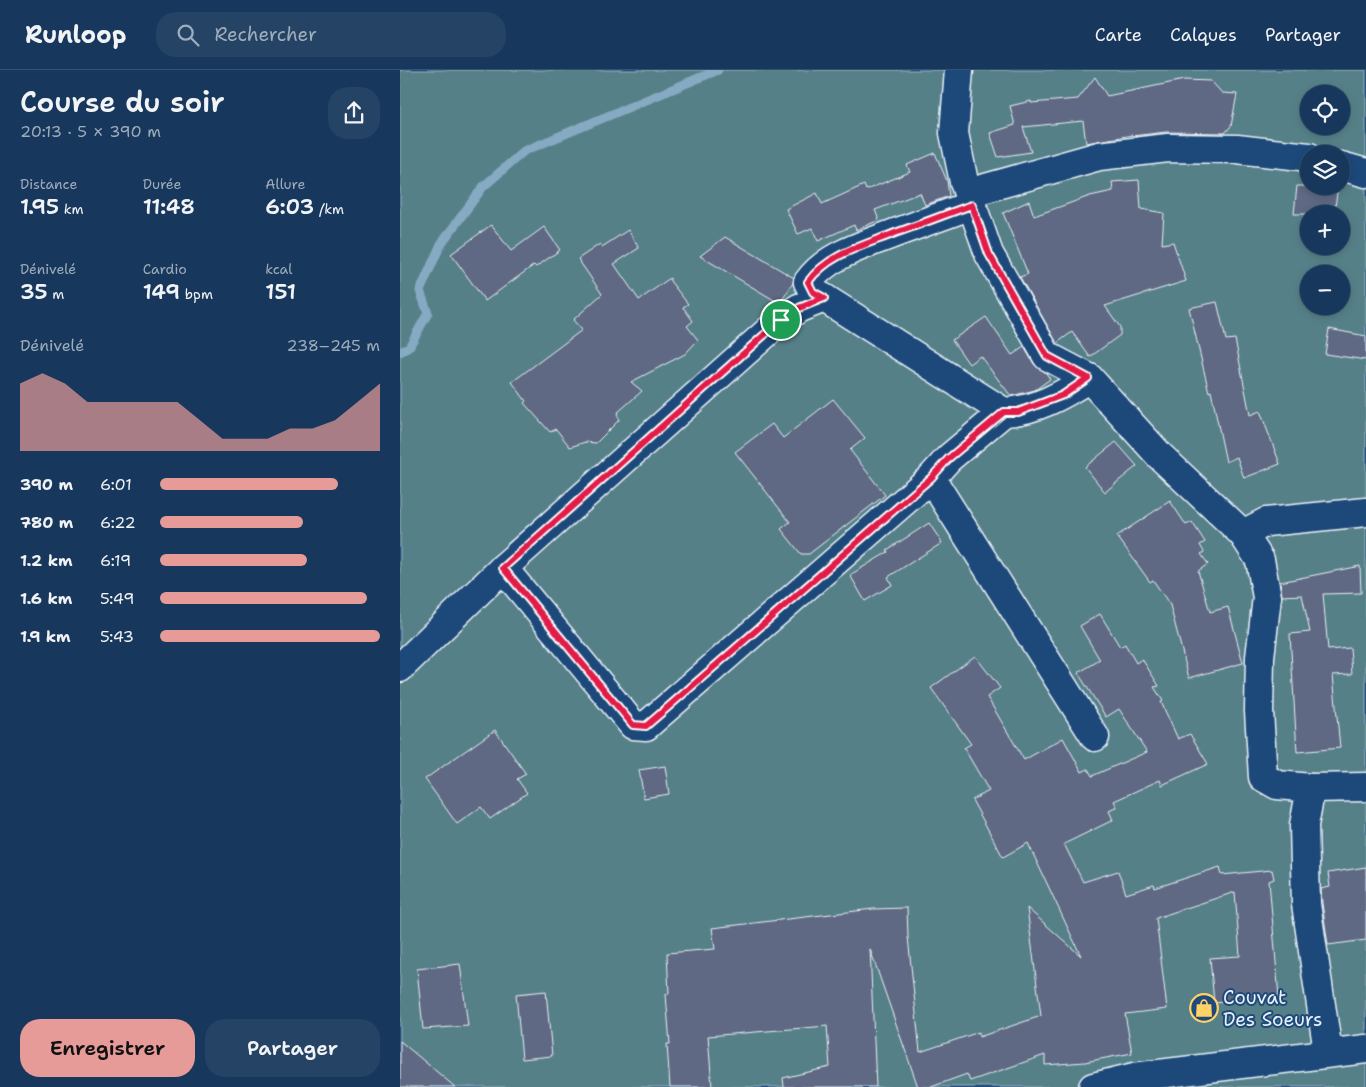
<!DOCTYPE html>
<html lang="fr">
<head>
<meta charset="utf-8">
<style>
	body { margin:0; font-family:"Shantell Sans",sans-serif; background:#244365; color:#f1f3f6; height:100vh; display:flex; flex-direction:column; font-size:19px; white-space:nowrap }
	* { box-sizing:border-box; margin:0 }
	p { font-size:16px; color:#9eacbb }
	.icon { flex:none; width:28px; height:28px; fill:none; stroke:currentColor; stroke-width:2; stroke-linecap:round; stroke-linejoin:round }
	.map { position:relative; flex:1; overflow:hidden }
	.details { display:flex; flex-direction:column; background:#17385c; width:400px }
	.details>* { flex:none }
	.buttons { position:absolute; left:900px; top:15px; display:grid; gap:10px }
	.buttons a { display:grid; place-items:center; width:50px; height:50px; border-radius:50%; background:#17385c; box-shadow:0 2px 8px #0003,0 0 0 1px #365272; font-size:25px }
	.pin { position:absolute; display:grid; place-items:center; width:42px; height:42px; color:#fff; margin:-21px; border:2px solid #fff; border-radius:50%; box-shadow:0 1px 5px #0007 }
	.round { display:grid; place-items:center; flex:none; width:52px; height:52px; border-radius:20px; background:#244365 }
	.summary { display:flex; align-items:center; justify-content:space-between; height:85px; padding:0 20px }
	h1 { font-size:28px; font-weight:600; line-height:38px }
	.figures { display:grid; grid-template-columns:repeat(3,1fr); gap:8px; height:85px; padding:5px 20px }
	.figures div { display:grid; align-content:center }
	.figures b { font-size:21px; font-weight:600 }
	.figures small { font-size:14px; font-weight:400 }
	.figures p { font-size:14px }
	.chart { height:140px; padding:10px 20px }
	.chart p { display:flex; justify-content:space-between }
	.chart svg { width:100%; height:90px; margin-top:5px; fill:#e69b98; opacity:.7 }
	.cta { display:flex; gap:10px; margin-top:auto; padding:10px 20px }
	.cta a { flex:1; height:58px; border-radius:20px; background:#e69b98; color:#111; font-size:20px; font-weight:600; line-height:58px; text-align:center }
	.cta a+a { background:#244365; color:#f1f3f6 }
	ul { padding:0 20px; list-style:none; font-size:16px }
	li { display:grid; grid-template-columns:80px 60px 1fr; align-items:center; height:38px }
	li i { height:12px; border-radius:6px; background:#e69b98 }
	header { display:flex; align-items:center; gap:30px; box-sizing:border-box; height:70px; padding:0 25px; background:#17385c; border-bottom:1px solid #365272 }
	header strong { font-size:24px }
	nav { display:flex; gap:28px; margin-inline-start:auto; font-size:18px }
	.search { width:350px; height:45px; background:#244365; display:flex; align-items:center; gap:12px; box-sizing:border-box; padding:0 18px; border-radius:20px; color:#9eacbb; font-size:19px }
	main { display:flex; flex:1; min-height:0 }
	.map>svg:first-child { display:block }
</style>
</head>
<body>
<header>
<strong>Runloop</strong>
<div class="search"><svg class="icon" aria-label="search" viewBox="0 0 24 24"><circle cx="10" cy="10" r="6"/><path d="M15 15l6 6"/></svg>Rechercher</div>
<nav><a>Carte</a><a>Calques</a><a>Partager</a></nav>
</header>
<main>
<section class="details">
<div class="summary"><div><h1>Course du soir</h1><p>20:13 · 5 × 390 m</p></div><a class="round"><svg class="icon" aria-label="share" viewBox="0 0 24 24"><path d="M12 15V3M7 8l5-5 5 5M5 13v7h14v-7"/></svg></a></div>
<div class="figures">
<div><p>Distance</p><b>1.95<small> km</small></b></div>
<div><p>Durée</p><b>11:48</b></div>
<div><p>Allure</p><b>6:03<small> /km</small></b></div>
</div>
<div class="figures">
<div><p>Dénivelé</p><b>35<small> m</small></b></div>
<div><p>Cardio</p><b>149<small> bpm</small></b></div>
<div><p>kcal</p><b>151</b></div>
</div>
<div class="chart"><p><span>Dénivelé</span>238–245 m</p>
<svg viewBox="0 0 160 44" preserveAspectRatio="none"><path d="M0 44V11L10 6L20 11L30 20L40 20L50 20L60 20L70 20L80 29L90 38L100 38L110 38L120 33L130 33L140 29L150 20L160 11V44z"/></svg>
</div>
<ul>
<li><b>390 m</b>6:01<i style="width:81%"></i></li>
<li><b>780 m</b>6:22<i style="width:65%"></i></li>
<li><b>1.2 km</b>6:19<i style="width:67%"></i></li>
<li><b>1.6 km</b>5:49<i style="width:94%"></i></li>
<li><b>1.9 km</b>5:43<i style="width:100%"></i></li>
</ul>
<div class="cta"><a>Enregistrer</a><a>Partager</a></div>
</section>
<div class="map">
<svg width="966" height="1017" viewBox="0 0 966 1017">
	<rect width="100%" height="100%" fill="#1f4a7a"/>
	<filter id="ink" filterUnits="userSpaceOnUse"><feTurbulence type="fractalNoise" baseFrequency=".02" numOctaves="2"/><feDisplacementMap in="SourceGraphic" scale="10" xChannelSelector="R" yChannelSelector="G"/><feConvolveMatrix kernelMatrix="1 2 1 2 8 2 1 2 1" color-interpolation-filters="sRGB"/></filter>
	<g filter="url(#ink)">
		<path fill="#568088" stroke="#9fb8c0" fill-rule="evenodd" d="M0 0H966V1017H0ZM909 24H941V56H909ZM909 84H941V116H909ZM909 144H941V176H909ZM909 204H941V236H909Z"/>
		<g fill="none" stroke-linecap="round" stroke-linejoin="round">
			<polyline stroke="#85aac2" stroke-width="9" points="0,282 9,277 28,243 20,221 41,174 83,117 124,81 318,0"/>
		</g>
		<g fill="#606983" stroke="#e8f1f8">
			<polygon points="695,7 707,26 784,10 811,11 822,23 837,24 831,56 825,63 766,62 732,66 732,65 686,73 683,51 623,57 631,82 598,87 590,63 615,55 610,36 631,31 631,33 678,29"/>
			<polygon points="535,83 547,111 549,126 525,135 520,123 475,140 479,150 456,160 454,155 418,171 412,158 398,164 386,139 417,123 422,134 464,115 466,120 510,102 507,95"/>
			<polygon points="739,110 741,139 764,143 762,174 773,172 786,211 705,236 720,257 720,265 690,287 672,262 657,273 620,207 628,204 603,143 629,131 634,146 690,126 713,121 712,112"/>
			<polygon points="897,116 938,116 934,144 894,144"/>
			<polygon points="91,155 111,181 144,157 160,180 136,197 134,195 85,231 51,184"/>
			<polygon points="228,160 239,178 214,194 239,230 270,208 270,211 288,234 283,237 293,251 287,256 298,270 285,284 231,312 242,321 217,343 219,350 196,373 185,372 170,377 156,359 150,362 124,333 126,331 112,312 182,260 173,250 202,224 178,189 200,174 202,177"/>
			<polygon points="325,167 394,208 393,213 382,230 379,233 300,186"/>
			<polygon points="817,232 826,270 835,269 850,345 860,341 880,394 844,408 837,387 826,392 811,321 809,322 789,238"/>
			<polygon points="586,247 612,285 624,277 634,294 646,303 650,309 635,320 611,326 580,286 569,294 552,270"/>
			<polygon points="929,259 966,266 966,290 925,284"/>
			<polygon points="433,329 465,368 450,380 485,425 409,484 401,484 381,459 390,452 335,382 372,354 383,368"/>
			<polygon points="716,372 737,396 705,422 685,397"/>
			<polygon points="770,431 786,455 792,452 805,472 800,475 804,482 801,484 808,494 798,501 810,542 828,537 843,593 789,608 770,535 753,510 750,512 717,466"/>
			<polygon points="529,453 542,473 488,507 492,515 465,531 450,505 488,482 487,480"/>
			<polygon points="960,496 961,523 923,524 928,580 950,578 952,604 933,605 940,678 897,682 890,564 910,562 902,525 882,526 880,512"/>
			<polygon points="700,544 720,577 725,574 736,593 742,589 759,616 754,617 763,631 761,632 778,669 790,664 808,694 762,715 760,710 714,731 717,737 709,741 713,750 664,774 683,812 718,801 726,824 754,815 755,818 820,797 822,805 872,800 874,809 869,811 879,927 814,933 810,888 840,886 835,822 756,848 767,939 725,944 732,983 685,992 645,995 645,985 570,1011 567,1004 531,1017 518,1017 470,879 476,1017 384,1017 383,1008 430,997 427,956 308,966 312,1017 270,1017 267,974 270,974 266,924 269,924 267,883 315,879 312,858 473,839 507,838 508,867 520,982 579,962 579,967 641,946 627,838 681,886 628,773 603,787 572,730 589,721 564,678 571,674 531,618 575,586 600,618 587,627 624,690 663,668 682,702 688,699 692,706 747,682 719,639 706,647 678,603 700,590 680,556"/>
			<polygon points="95,660 126,704 117,709 127,723 90,749 81,737 57,754 25,709"/>
			<polygon points="265,696 269,724 244,728 239,700"/>
			<polygon points="966,797 966,870 928,875 922,833 921,819 930,817 928,803"/>
			<polygon points="60,894 68,956 23,959 17,899"/>
			<polygon points="146,921 152,986 122,989 116,924"/>
			<polygon points="0,971 55,1017 0,1017"/>
		</g>
		<g fill="none" stroke-linecap="round" stroke-linejoin="round">
			<defs>
				<g id="minor">
					<polyline points="559,0 554,63 564,112 589,184 647,286 689,308 760,386 843,464 860,490 867,527 860,587 859,641 863,707 877,715 911,718 966,717"/>
					<polyline points="941,96 966,103"/>
					<polyline points="568,123 699,86 768,78 837,79 909,87"/>
					<path d="M424 228 413 222 408 212C428 184 465 175 495 163 521 154 546 144 572 135"/>
					<polyline points="531,408 695,667"/>
					<polyline points="843,464 866,452 966,442"/>
					<polyline points="103,498 233,655 246,656 531,408 549,388 604,342"/>
					<path d="M0 598 103 498 381 250 399 238 424 228 604 342C635 341 663 325 689 308"/>
					<polyline points="911,718 904,755 906,834 928,982"/>
					<polyline points="693,1017 734,1007 966,979"/>
				</g>
			</defs>
			<use href="#minor" stroke="#e8f1f8" stroke-width="31"/>
			<use href="#minor" stroke="#1f4a7a" stroke-width="28"/>
		</g>
	</g>
	<g fill="none" stroke-linecap="round" stroke-linejoin="round" filter="url(#ink)">
		<defs>
			<path id="route" d="M572 135 589 184 647 286 688 308 663 325 618 342H604L549 388 531 408 260 644 246 656 233 655 103 498 381 250 399 238 424 228 413 222 408 212C428 184 465 175 495 163 521 154 546 144 572 135Z"/>
		</defs>
		<use href="#route" stroke="#fff" stroke-width="10"/>
		<use href="#route" stroke="#e11d48" stroke-width="6"/>
	</g>
	<defs>
		<symbol id="shop-ring" viewBox="-11 -11 22 22"><circle r="9.5" fill="#1f4a7a" stroke="#ffd166" stroke-width="1.5"/><path d="M-5-2.5h2.3a2.7 3.5 0 0 1 5.4 0H5L5.5 6h-11ZM-1.5-2.5h3a1.5 2.3 0 0 0-3 0Z" fill="#ffd166"/></symbol>
	</defs>
	<g fill-rule="evenodd">
		<use href="#shop-ring" x="788" y="922" width="32" height="32"/>
	</g>
	<g text-anchor="middle" stroke-width="4" stroke-linejoin="round" paint-order="stroke">
		<g font-size="19" fill="#e8f1f8" stroke="#1f4a7a" text-anchor="start">
			<text x="823" y="934">Couvat<tspan x="823" dy="22">Des Soeurs</tspan></text>
		</g>
	</g>
</svg>
<div class="buttons">
<a><svg class="icon" aria-label="locate" viewBox="0 0 24 24"><circle cx="12" cy="12" r="6"/><path d="M12 2v4M12 18v4M2 12h4M18 12h4"/></svg></a>
<a><svg class="icon" aria-label="layers" viewBox="0 0 24 24"><path d="M12 4l9 5-9 5-9-5zM3 14l9 5 9-5"/></svg></a>
<a>+</a>
<a>−</a>
</div>
<div class="pin" style="left:381px;top:250px;background:#1e9e55"><svg class="icon" aria-label="arrive" viewBox="0 0 24 24"><path d="M6 21V4h12l-3 4 3 4H6"/></svg></div>
</div>
</main>
</body>
</html>
